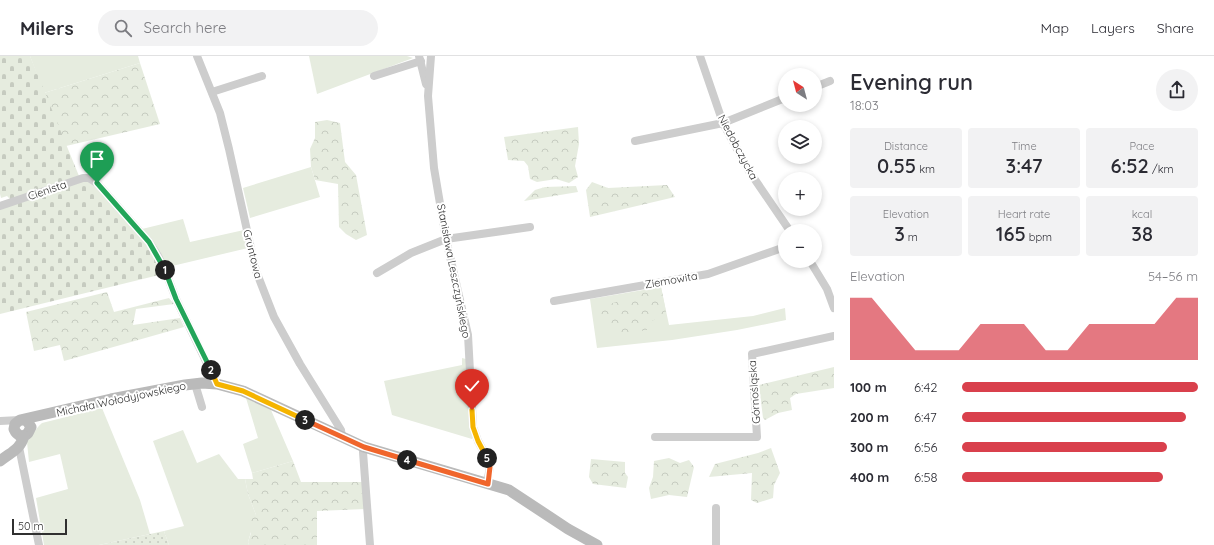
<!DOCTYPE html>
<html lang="en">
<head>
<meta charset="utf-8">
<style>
	body { margin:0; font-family:Quicksand,sans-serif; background:#f2f2f3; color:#2b2b33; height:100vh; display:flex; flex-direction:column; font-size:15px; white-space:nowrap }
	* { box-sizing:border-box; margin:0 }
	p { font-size:13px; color:#7c7c81 }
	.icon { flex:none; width:22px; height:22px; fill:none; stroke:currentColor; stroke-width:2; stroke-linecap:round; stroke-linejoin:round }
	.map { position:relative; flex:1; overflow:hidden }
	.sheet { display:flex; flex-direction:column; background:#fff; width:380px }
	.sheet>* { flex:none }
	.needle { width:26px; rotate:324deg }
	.buttons { position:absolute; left:778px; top:12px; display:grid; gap:8px }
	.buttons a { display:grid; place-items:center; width:44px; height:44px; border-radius:50%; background:#fff; box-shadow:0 2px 6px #0003; font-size:20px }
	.scale { position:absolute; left:12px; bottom:10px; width:55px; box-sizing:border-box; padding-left:4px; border:2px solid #303030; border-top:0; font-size:11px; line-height:14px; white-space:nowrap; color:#303030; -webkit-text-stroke:3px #fff; paint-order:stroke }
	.pin { position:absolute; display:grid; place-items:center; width:34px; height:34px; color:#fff; margin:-41px -17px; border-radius:50% 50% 50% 0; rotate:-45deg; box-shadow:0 0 4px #0007 }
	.pin .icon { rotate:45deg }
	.km { position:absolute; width:20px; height:20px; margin:-10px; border-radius:50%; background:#222; color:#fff; font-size:11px; line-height:20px; text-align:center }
	.round { display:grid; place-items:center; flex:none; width:42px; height:42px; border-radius:21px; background:#f2f2f3 }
	.summary { display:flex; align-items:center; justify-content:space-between; height:68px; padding:0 16px }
	h1 { font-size:22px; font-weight:600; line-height:30px }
	.stats { display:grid; grid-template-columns:repeat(3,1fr); gap:6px; height:68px; padding:4px 16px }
	.stats div { display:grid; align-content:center; border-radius:4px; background:#f2f2f3; text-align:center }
	.stats b { font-size:20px; font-weight:600 }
	.stats small { font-size:11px; font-weight:400 }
	.stats p { font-size:11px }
	.chart { height:112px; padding:8px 16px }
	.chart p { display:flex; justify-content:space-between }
	.chart svg { width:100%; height:72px; margin-top:4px; fill:#d9404c; opacity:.7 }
	ul { padding:0 16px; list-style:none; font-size:13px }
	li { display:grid; grid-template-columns:64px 48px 1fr; align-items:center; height:30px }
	li i { height:10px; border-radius:5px; background:#d9404c }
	header { display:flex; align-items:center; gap:24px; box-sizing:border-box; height:56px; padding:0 20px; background:#fff; border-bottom:1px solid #e1e1e2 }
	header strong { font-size:19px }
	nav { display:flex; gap:22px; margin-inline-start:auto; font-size:14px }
	.search { width:280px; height:36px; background:#f2f2f3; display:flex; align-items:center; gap:10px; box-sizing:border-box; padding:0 14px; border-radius:22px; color:#7c7c81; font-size:15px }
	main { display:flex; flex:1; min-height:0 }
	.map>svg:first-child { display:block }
</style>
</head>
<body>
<header>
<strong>Milers</strong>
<div class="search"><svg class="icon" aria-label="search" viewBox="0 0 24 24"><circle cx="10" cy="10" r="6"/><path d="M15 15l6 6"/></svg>Search here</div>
<nav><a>Map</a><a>Layers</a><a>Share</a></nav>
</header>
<main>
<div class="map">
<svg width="834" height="489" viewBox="0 0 834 489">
	<defs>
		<pattern id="forest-crowns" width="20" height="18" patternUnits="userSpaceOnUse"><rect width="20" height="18" fill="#e6ecdf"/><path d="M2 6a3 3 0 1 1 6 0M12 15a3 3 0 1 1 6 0" fill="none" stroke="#c6cbc0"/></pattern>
		<pattern id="cemetery-stones" width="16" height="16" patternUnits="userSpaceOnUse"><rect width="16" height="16" fill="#e6ecdf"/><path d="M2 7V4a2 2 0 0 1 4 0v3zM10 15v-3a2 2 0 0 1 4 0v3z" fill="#c6cbc0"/></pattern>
		<pattern id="garden-dots" width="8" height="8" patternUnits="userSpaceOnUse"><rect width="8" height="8" fill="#e6ecdf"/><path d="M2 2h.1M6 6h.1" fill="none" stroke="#c6cbc0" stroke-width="1.8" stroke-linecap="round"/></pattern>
	</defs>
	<rect width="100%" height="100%" fill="#fff"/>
	<g fill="#e6ecdf">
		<polygon points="30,0 138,0 140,7 44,37"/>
		<polygon points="309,0 407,0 413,2 317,38"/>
		<polygon points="311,111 320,141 250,162 243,132"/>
		<polygon points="183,163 190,186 244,174 248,192 168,211 142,173"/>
		<polygon points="661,231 669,269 753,260 785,252 786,264 737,274 672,284 597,292 590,243"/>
		<polygon points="462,302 466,303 474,380 472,383 392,359 384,325 462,309"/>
		<polygon points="246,342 271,354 293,405 252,417 243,388 258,382"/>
		<path d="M102 352 140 444 150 478 99 489H44L36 442 68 433 60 398 29 406 27 386C32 380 36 372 42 367Z"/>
		<polygon points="183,374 197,407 219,398 238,423 245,423 248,438 256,459 248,486 249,489 169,489 164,475 184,470 153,385"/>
	</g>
	<g fill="url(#forest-crowns)">
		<polygon points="140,7 160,68 66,90 44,37"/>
		<polygon points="327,64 340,67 345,106 356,119 367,179 356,184 346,178 339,171 338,128 315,124 311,111 310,93 315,82 315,66"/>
		<polygon points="578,71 579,88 575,110 578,121 569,127 556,123 537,126 530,123 528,110 524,105 508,104 504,81"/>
		<polygon points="592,126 608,132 667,129 675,141 590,161 586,134"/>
		<polygon points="576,130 578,136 524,145 535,134 545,131"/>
		<polygon points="661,231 666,256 652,265 646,275 635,274 625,280 612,278 600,259 604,250"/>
		<polygon points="107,236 114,256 169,242 174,248 136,253 133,269 180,262 184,271 64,305 60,289 34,295 26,256"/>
		<polygon points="834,311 834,332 796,338 790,342 792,354 778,357 765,364 763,362 759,329"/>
		<polygon points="771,392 780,417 774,429 773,442 757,447 751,444 752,417 709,421 715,408 758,397"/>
		<polygon points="669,402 680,407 689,404 694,411 687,441 669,439 651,443 649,432 653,421 654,405"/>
		<polygon points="591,403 625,406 625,417 628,421 626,432 593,428 589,421"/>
		<polygon points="293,405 301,426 363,426 365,453 317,455 317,489 249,489 248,486 251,477 246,466 256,459 248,438 245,423 253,423 252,417"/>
	</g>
	<g fill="url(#cemetery-stones)">
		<polygon points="0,0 30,0 79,120 11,144 7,140 1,142 0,138"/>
		<polygon points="83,125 94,127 146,186 164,216 159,219 0,258 0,153"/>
	</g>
	<polygon fill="url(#garden-dots)" points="164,475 169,489 99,489"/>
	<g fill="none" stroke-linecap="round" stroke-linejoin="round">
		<g stroke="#cdcdcd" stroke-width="8">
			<polyline points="197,0 220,57 229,93 256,215 274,261 300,308 341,374 342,381"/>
			<polyline points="419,0 426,28"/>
			<polyline points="431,0 428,40 434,112 446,183 468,279 473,371 478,385 486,400 490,411 487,428"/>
			<polyline points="700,0 723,67 749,115 790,175"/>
			<polyline points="374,20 421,5"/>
			<polyline points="815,31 830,25"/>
			<polyline points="212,36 262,20"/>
			<polyline points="635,85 723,67 785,42"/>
			<polyline points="0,150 83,122 89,122 97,127 149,186 158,200 165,214 176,243 217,328"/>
			<polyline points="810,205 827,233 834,252"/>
			<polyline points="377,217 411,197 446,183 530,171"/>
			<polyline points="554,245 708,218 785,191"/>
			<polyline points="195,328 202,351"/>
			<polyline points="0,365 20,364"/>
			<polyline points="655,381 757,381 752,298 834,280"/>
			<polyline points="19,391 39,489"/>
			<polyline points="364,391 363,396 370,489"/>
			<polyline points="716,452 716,489"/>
		</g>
		<g stroke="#bababa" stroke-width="11">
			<path d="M23 364 27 365 31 371 28 377C23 382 17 380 14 373L15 368 20 364 111 343 185 329 202 327 217 328 243 335 364 391 509 434 568 473 597 489"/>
			<path d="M0 405C11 396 20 394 24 380"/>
		</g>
	</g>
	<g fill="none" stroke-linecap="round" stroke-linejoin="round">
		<defs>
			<polyline id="split-1" points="97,127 149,186 165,214"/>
			<polyline id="split-2" points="165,214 176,243 211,314"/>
			<polyline id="split-3" points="211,314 217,328 243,335 305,364"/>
			<polyline id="split-4" points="305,364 364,391 407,404"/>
			<polyline id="split-5" points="407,404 488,428 490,411 487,402"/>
			<polyline id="split-6" points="472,354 473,371 478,385 487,402"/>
		</defs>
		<use href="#split-1" stroke="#fff" stroke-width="8"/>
		<use href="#split-2" stroke="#fff" stroke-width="8"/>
		<use href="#split-3" stroke="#fff" stroke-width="8"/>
		<use href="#split-4" stroke="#fff" stroke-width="8"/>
		<use href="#split-5" stroke="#fff" stroke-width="8"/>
		<use href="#split-6" stroke="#fff" stroke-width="8"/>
		<use href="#split-1" stroke="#22a559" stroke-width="5"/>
		<use href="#split-2" stroke="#22a559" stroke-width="5"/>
		<use href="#split-3" stroke="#f5b400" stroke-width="5"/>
		<use href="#split-4" stroke="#f0652b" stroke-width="5"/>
		<use href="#split-5" stroke="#f0652b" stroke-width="5"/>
		<use href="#split-6" stroke="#f5b400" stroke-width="5"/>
	</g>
	<g text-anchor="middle" stroke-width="4" stroke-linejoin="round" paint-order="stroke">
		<g font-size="11" fill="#303030" stroke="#fff">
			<text transform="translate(738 91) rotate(62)" y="4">Niedobczycka</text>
			<text transform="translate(47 134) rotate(-19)" y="4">Cienista</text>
			<text transform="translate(253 198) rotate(76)" y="4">Gruntowa</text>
			<text transform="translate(454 215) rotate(79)" y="4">Stanisława Leszczyńskiego</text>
			<text transform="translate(671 224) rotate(-10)" y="4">Ziemowita</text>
			<text transform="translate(754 336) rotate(-94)" y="4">Górnośląska</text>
			<text transform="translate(121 343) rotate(-12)" y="4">Michała Wołodyjowskiego</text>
		</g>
	</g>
</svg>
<div class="buttons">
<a><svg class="needle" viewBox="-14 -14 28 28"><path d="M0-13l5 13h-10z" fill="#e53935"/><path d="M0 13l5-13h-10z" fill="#7c7c81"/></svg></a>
<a><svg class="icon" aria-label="layers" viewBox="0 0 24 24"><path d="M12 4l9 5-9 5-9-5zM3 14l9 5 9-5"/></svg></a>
<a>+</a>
<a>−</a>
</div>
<div class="scale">50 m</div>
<div class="pin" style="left:97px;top:127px;background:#1e9e55"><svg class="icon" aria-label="arrive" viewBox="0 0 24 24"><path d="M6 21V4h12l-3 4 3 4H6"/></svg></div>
<div class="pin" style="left:472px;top:354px;background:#d93025"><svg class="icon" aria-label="check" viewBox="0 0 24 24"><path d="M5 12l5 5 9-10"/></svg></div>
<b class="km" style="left:165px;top:214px">1</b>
<b class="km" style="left:211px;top:314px">2</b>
<b class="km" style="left:305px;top:364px">3</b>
<b class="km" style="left:407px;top:404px">4</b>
<b class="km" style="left:487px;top:402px">5</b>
</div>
<section class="sheet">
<div class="summary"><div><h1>Evening run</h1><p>18:03</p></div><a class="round"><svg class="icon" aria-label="share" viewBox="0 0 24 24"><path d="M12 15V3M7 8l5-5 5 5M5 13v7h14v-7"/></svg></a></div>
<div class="stats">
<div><p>Distance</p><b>0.55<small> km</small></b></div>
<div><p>Time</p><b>3:47</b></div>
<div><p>Pace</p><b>6:52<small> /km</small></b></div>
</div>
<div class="stats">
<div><p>Elevation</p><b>3<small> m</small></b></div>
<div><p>Heart rate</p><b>165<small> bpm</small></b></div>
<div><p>kcal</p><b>38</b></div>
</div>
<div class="chart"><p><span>Elevation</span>54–56 m</p>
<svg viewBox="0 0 160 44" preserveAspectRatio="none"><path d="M0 44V6L10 6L20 22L30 38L40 38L50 38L60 22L70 22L80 22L90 38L100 38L110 22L120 22L130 22L140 22L150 6L160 6V44z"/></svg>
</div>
<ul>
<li><b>100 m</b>6:42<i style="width:100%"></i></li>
<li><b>200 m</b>6:47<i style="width:95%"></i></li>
<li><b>300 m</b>6:56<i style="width:87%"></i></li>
<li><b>400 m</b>6:58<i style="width:85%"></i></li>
</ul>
</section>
</main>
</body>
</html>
